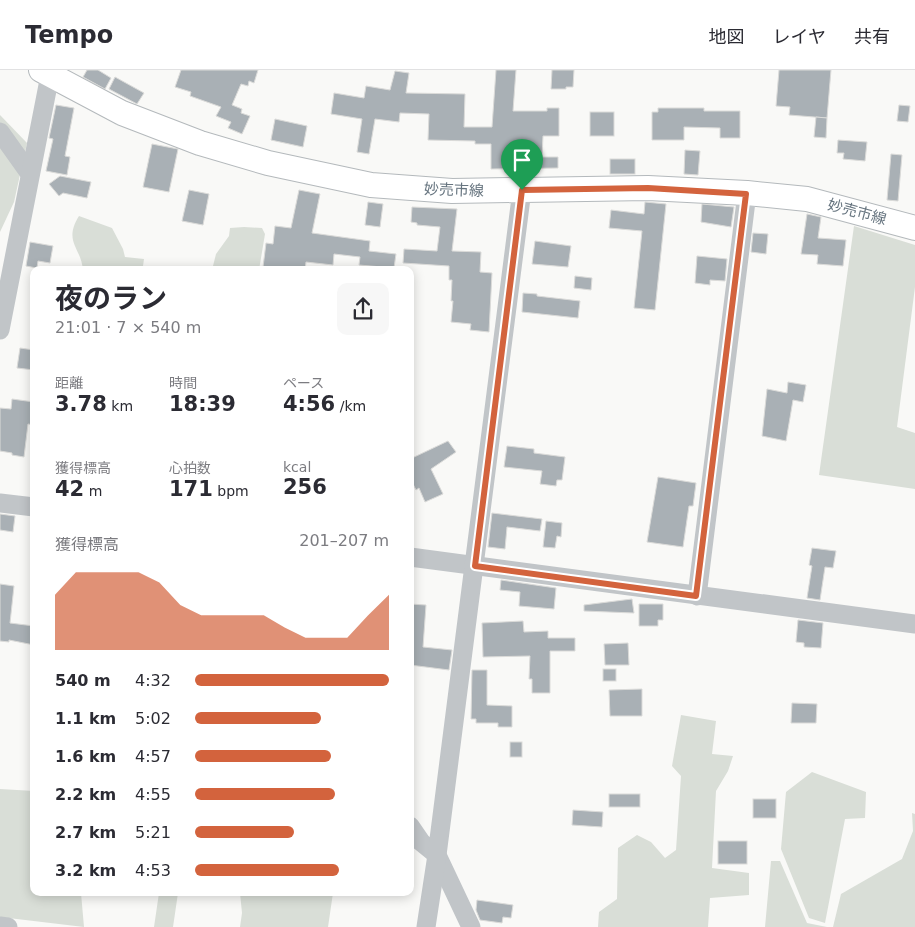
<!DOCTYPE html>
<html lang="ja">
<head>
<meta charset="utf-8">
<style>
	body { margin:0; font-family:"DejaVu Sans","Noto Sans JP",sans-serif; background:#f7f7f7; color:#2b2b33; height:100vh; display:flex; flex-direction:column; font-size:19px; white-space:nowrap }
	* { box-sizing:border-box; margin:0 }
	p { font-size:16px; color:#7c7c81 }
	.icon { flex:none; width:28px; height:28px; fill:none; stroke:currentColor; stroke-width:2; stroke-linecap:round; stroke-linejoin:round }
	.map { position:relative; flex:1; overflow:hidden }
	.side { position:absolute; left:30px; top:196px; width:384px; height:630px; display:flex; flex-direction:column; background:#fff; border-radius:10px; box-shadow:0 2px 12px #0003 }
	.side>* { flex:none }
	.pin { position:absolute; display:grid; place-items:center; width:42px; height:42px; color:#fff; margin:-51px -21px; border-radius:50% 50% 50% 0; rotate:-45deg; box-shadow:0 0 5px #0007 }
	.pin .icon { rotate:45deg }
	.round { display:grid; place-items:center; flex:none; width:52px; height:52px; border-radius:10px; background:#f7f7f7 }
	.headline { display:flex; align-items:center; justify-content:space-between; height:85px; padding:0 25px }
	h1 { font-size:28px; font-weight:700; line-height:38px }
	.metrics { display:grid; grid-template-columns:repeat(3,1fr); gap:8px; height:85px; padding:5px 25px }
	.metrics div { display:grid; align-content:center }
	.metrics b { font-size:21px; font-weight:700 }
	.metrics small { font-size:14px; font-weight:400 }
	.metrics p { font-size:14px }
	.chart { height:140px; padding:10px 25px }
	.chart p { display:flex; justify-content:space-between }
	.chart svg { width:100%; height:90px; margin-top:5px; fill:#d3633d; opacity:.7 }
	ul { padding:0 25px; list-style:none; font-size:16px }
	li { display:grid; grid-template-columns:80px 60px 1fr; align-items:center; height:38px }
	li i { height:12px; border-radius:6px; background:#d3633d }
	header { display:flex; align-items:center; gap:30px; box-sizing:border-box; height:70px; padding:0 25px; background:#fff; border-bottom:1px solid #e1e1e2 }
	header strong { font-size:24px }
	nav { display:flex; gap:28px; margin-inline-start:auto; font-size:18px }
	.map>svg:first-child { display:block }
</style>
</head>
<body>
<header>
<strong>Tempo</strong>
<nav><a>地図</a><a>レイヤ</a><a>共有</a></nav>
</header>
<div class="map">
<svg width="915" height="857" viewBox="0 0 915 857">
	<rect width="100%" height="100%" fill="#f9f9f7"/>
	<g fill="#d9ded7">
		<polygon points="0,45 27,73 14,132 0,162"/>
		<path d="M79 146 112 158 123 179 125 187 144 189 143 196 139 200H83C81 177 63 172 79 146Z"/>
		<polygon points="854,156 915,175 915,217 897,357 915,363 915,419 819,405"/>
		<polygon points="244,157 262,158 265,164 259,200 212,200 216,184 229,166 230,158"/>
		<polygon points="681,645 716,651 712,684 733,686 728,701 716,721 712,798 749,803 749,825 710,828 708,857 598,857 599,842 617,829 618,778 637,765 651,772 665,788 676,780 681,706 672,696"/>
		<polygon points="812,702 866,722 865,748 845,749 825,853 809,848 781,779 786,722"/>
		<polygon points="0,719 34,721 34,822 81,823 84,857 0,847"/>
		<polygon points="912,743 915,744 915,857 833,857 841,824 902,789 913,761"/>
		<polygon points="771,791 780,791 807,853 827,857 765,857"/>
		<polygon points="159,823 178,823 173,857 154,857"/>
		<polygon points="240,823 333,823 328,857 240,857 242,843"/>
	</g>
	<g fill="#a9b0b5" stroke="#dbdbd9">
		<polygon points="87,0 98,0 111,8 105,19 83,7"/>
		<polygon points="181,0 258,0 254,13 249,11 248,16 241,14 232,35 242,39 241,43 250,46 242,64 228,58 231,52 216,46 221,37 190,26 191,22 175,17"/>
		<polygon points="496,0 516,0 513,41 547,41 547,38 559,38 559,66 543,66 542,87 558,87 558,98 491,99 491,74 475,74 475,71 428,70 429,44 400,43 399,52 375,49 369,84 357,82 362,49 331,44 334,23 364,28 366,16 390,20 395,1 409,3 406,23 465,24 464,57 492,57"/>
		<polygon points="552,0 574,0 573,17 566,17 566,19 551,19"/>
		<polygon points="779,0 831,0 827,48 789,45 790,37 776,36"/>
		<polygon points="115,7 144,23 137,34 109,19"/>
		<polygon points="56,35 74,38 65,86 70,87 67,105 46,101 53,69 49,68"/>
		<polygon points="899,35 910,36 908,52 897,51"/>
		<polygon points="658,38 704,38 704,41 740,41 740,68 720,68 720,58 684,57 684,70 652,70 652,42 658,42"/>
		<rect x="590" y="42" width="24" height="24"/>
		<polygon points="816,47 827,48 826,68 814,67"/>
		<polygon points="275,49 307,56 303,77 271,70"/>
		<polygon points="838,70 867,72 865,91 843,89 844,83 837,83"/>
		<polygon points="152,74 178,79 169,122 143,117"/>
		<polygon points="685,80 700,81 698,105 684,104"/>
		<polygon points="891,84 902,85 898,131 887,130"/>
		<rect x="610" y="89" width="25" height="15"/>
		<polygon points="60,106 91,112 87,128 63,123 59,126 49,114"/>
		<polygon points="189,120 209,124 203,155 182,151"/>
		<polygon points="299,120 320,124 312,163 370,171 369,181 396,184 394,198 359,195 360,187 334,184 333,195 306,192 305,200 270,200 270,197 263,197 266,173 273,174 275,156 291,158"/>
		<polygon points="368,132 383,134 380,157 365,155"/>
		<polygon points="645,132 666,134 655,240 634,238 642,161 609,158 611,140 644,144"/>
		<polygon points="702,134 734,137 731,157 701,152"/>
		<polygon points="412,137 457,139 452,181 481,182 480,202 492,203 489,262 470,260 471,254 451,252 453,231 451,231 452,210 449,210 449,196 403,193 404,179 437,181 440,157 417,155 417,153 411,152"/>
		<polygon points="807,144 821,147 818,168 846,170 843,196 817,194 818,185 801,184"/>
		<polygon points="753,163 768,164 766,184 751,182"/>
		<polygon points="535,171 571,176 568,197 532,194"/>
		<polygon points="30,172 53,176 50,193 38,191 37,198 26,196"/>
		<polygon points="697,186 727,189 725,211 710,210 710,215 695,213"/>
		<polygon points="575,206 592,208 591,220 574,218"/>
		<polygon points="523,223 537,224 537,226 580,231 578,248 522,242"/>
		<polygon points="20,278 34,280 34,300 17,298"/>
		<polygon points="788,312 806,315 803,332 793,330 786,371 762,366 767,319 787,323"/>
		<polygon points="12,329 34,332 34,355 28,354 24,387 12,385 12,383 0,381 0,338 11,339"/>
		<polygon points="448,371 456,382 431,399 443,424 425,432 419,418 416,420 410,408 410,389"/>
		<polygon points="507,376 534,379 534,383 565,387 562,410 557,410 556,416 540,414 542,401 504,397"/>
		<polygon points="658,407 696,413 693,436 689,436 683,477 647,472"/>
		<polygon points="492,443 542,449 540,461 507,457 505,479 488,477"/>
		<polygon points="0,444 15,446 13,462 0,460"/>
		<polygon points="546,451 562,453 561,467 557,466 555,478 543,477"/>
		<polygon points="812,478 836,481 833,498 825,497 820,530 807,528 812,496 809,495"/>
		<polygon points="501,510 556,518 554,539 519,536 520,522 500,520"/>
		<polygon points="0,514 14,516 10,553 34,556 34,575 9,570 9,572 0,571"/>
		<polygon points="632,529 634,543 584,541 584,535"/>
		<polygon points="410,534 426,535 423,577 452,580 449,600 410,595"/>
		<polygon points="639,534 663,534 663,550 658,550 658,556 639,556"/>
		<polygon points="798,550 823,553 821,578 804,577 804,573 796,572"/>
		<polygon points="523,551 524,562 548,561 548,568 575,568 575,581 550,581 550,623 532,623 532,609 529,609 530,586 483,587 482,553"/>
		<polygon points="628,573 629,595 605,595 604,574"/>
		<rect x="603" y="599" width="13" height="12"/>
		<polygon points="472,600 487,600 487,635 512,636 512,657 498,657 498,653 476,653 476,649 471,649"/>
		<polygon points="642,619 642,646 610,646 609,620"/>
		<polygon points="792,633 817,634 816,653 791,653"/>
		<rect x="510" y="672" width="12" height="15"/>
		<rect x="609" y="724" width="31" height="13"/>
		<rect x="753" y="729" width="23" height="19"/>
		<polygon points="573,740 603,742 602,757 572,755"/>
		<rect x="718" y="771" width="29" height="23"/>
		<polygon points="477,830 513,835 511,848 503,847 502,853 480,850 476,840"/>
	</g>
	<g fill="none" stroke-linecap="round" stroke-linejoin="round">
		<defs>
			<polyline id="major" points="41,0 122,43 200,73 268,93 371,115 452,121 648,118 747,123 807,129 915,158"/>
		</defs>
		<use href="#major" stroke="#b4b9bc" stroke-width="26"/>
		<g stroke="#c1c5c8" stroke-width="19">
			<polyline points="0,62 30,104"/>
			<polyline points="0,260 50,5"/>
			<polyline points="0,433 34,437"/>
			<polyline points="410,487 915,554"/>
			<polyline points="697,526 747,123"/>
			<polyline points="410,756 421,772 437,785 471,857"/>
			<polyline points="0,856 8,857"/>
			<polyline points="426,857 437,785 522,120"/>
		</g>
		<use href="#major" stroke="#fff" stroke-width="24"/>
	</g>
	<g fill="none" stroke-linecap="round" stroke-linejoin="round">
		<defs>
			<polygon id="route" points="648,118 746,124 696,526 475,496 522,120"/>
		</defs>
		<use href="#route" stroke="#fff" stroke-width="10"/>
		<use href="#route" stroke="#d3633d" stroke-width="6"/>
	</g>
	<g text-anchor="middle" stroke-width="5" stroke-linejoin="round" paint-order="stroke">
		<g font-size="15" fill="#66747f" stroke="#fff">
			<text transform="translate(454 120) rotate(2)" y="5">妙売市線</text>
			<text transform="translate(857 142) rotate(15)" y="5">妙売市線</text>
		</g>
	</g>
</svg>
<div class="pin" style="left:522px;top:120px;background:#1e9e55"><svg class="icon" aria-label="arrive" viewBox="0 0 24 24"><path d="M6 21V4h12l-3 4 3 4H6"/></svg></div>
<section class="side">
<div class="headline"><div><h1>夜のラン</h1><p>21:01 · 7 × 540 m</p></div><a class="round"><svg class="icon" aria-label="share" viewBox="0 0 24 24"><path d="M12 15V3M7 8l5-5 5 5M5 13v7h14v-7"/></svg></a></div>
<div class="metrics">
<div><p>距離</p><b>3.78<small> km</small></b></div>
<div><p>時間</p><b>18:39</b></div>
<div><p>ペース</p><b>4:56<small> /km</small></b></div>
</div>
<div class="metrics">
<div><p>獲得標高</p><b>42<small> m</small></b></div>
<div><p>心拍数</p><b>171<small> bpm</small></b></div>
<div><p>kcal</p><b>256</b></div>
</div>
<div class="chart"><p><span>獲得標高</span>201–207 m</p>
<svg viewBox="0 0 160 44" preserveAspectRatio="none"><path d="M0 44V17L10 6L20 6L30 6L40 6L50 11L60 22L70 27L80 27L90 27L100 27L110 33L120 38L130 38L140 38L150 27L160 17V44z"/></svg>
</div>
<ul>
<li><b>540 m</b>4:32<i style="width:100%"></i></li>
<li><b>1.1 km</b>5:02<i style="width:65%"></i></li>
<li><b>1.6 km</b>4:57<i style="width:70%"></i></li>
<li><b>2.2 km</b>4:55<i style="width:72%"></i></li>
<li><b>2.7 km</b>5:21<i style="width:51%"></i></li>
<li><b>3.2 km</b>4:53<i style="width:74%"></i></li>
</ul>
</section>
</div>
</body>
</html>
